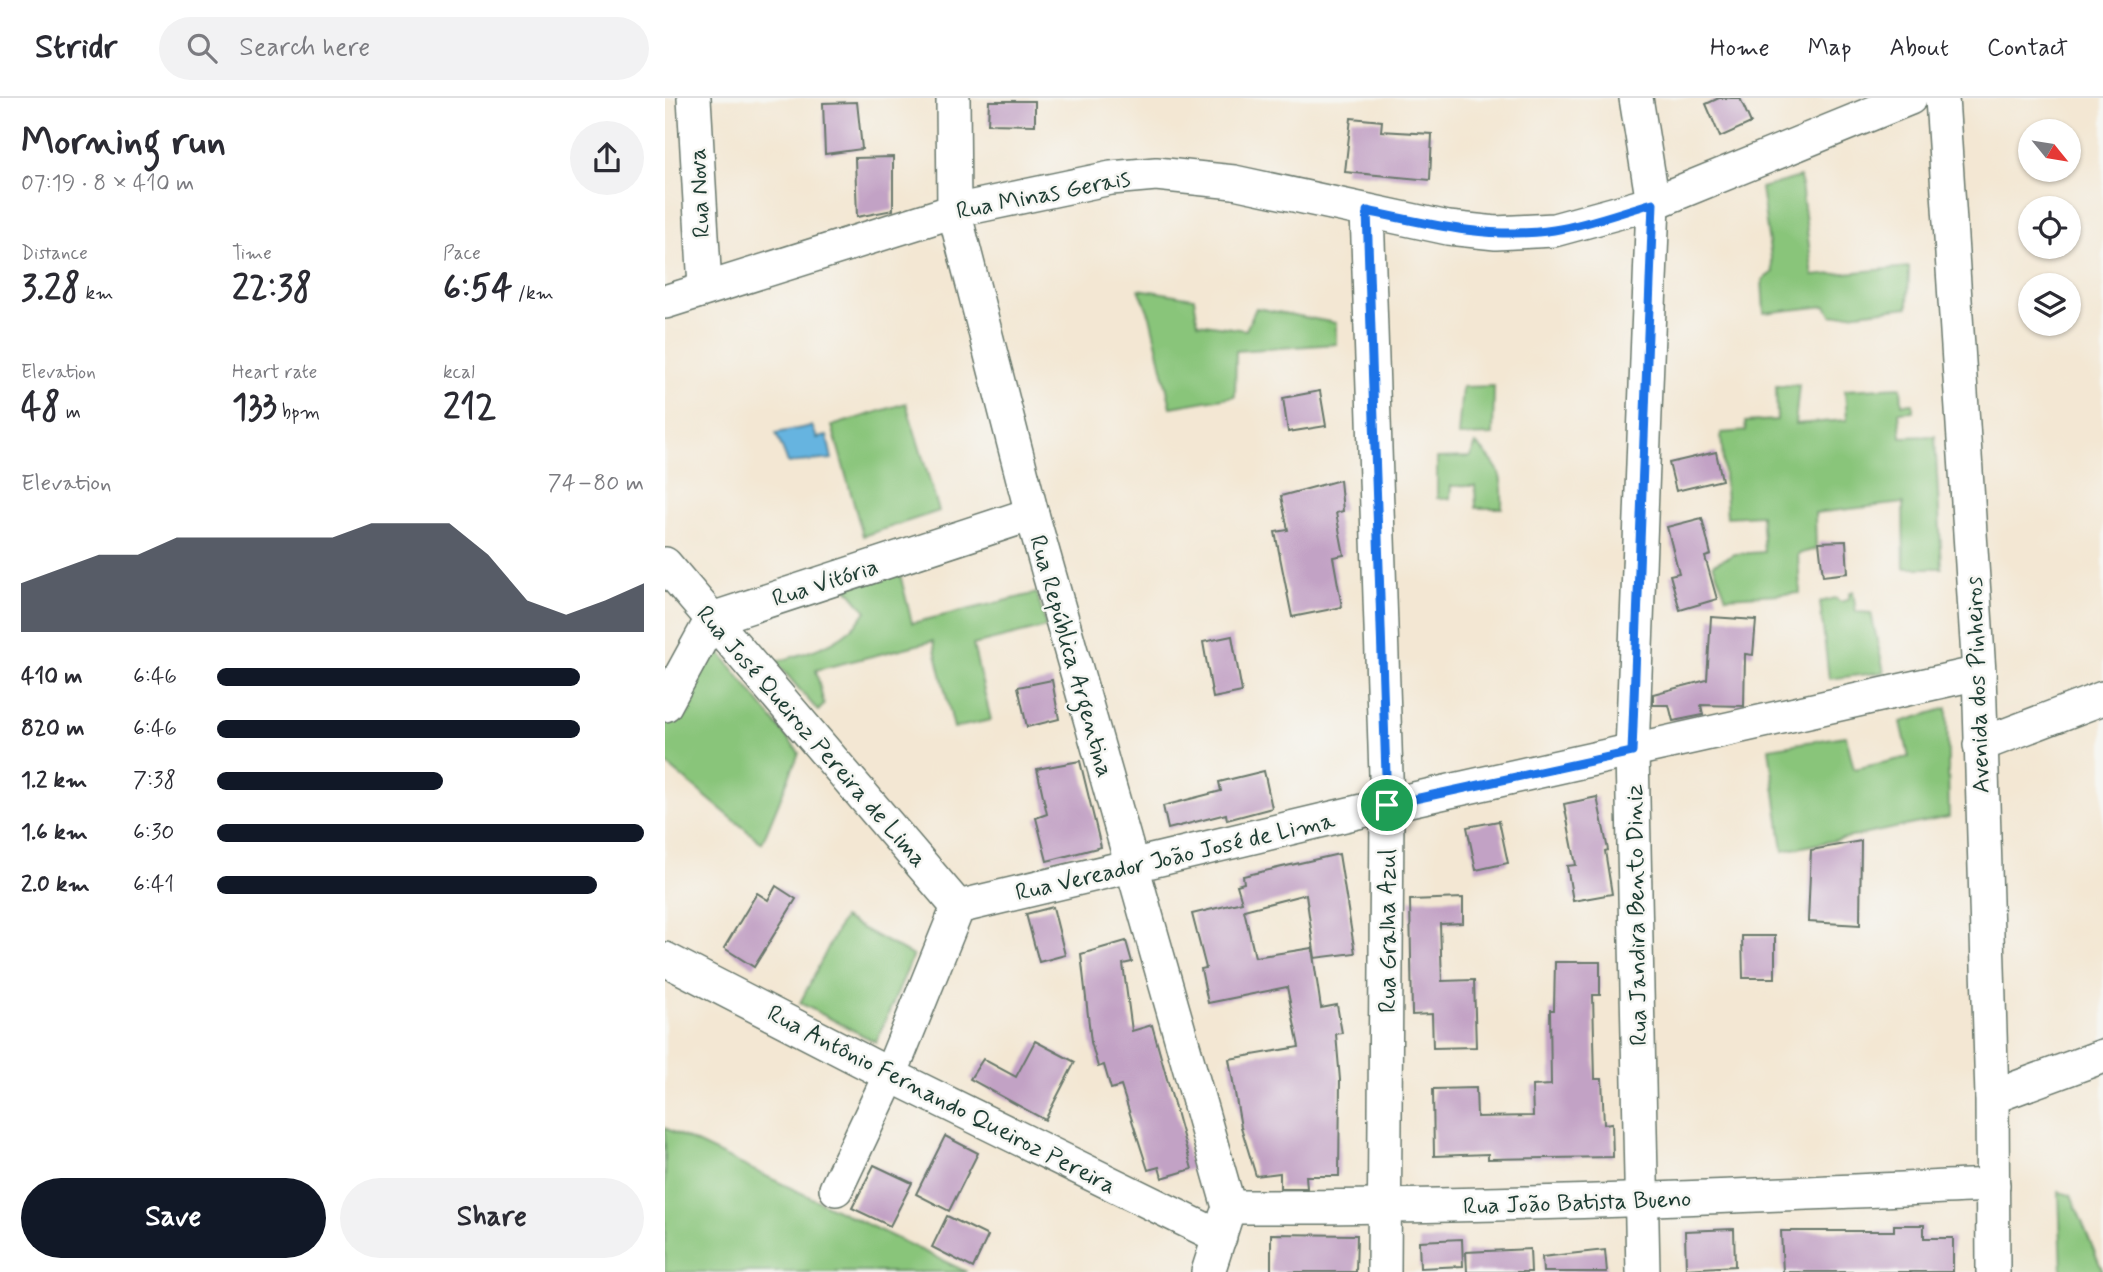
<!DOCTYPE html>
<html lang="en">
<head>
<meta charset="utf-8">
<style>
	body { margin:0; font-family:Mynerve,sans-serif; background:#f2f2f3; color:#2b2b33; height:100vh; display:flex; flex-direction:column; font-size:26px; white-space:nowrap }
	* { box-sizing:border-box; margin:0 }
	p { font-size:23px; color:#7c7c81 }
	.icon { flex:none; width:38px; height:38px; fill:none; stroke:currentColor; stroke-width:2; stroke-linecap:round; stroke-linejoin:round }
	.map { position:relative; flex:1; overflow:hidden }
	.sheet { display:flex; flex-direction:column; background:#fff; width:665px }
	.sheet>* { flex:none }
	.needle { width:46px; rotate:120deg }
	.tools { position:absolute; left:1353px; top:21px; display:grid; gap:14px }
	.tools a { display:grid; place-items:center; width:63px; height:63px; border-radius:50%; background:#fff; box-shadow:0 2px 5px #0004; font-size:35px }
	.pin { position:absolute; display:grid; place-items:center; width:60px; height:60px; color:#fff; margin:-30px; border:4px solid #fff; border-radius:50%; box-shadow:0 2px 7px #0007 }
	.round { display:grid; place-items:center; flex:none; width:74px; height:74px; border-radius:37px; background:#f2f2f3 }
	.headline { display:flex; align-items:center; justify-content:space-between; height:119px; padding:0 21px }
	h1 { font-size:38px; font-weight:700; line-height:52px }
	.figures { display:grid; grid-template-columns:repeat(3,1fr); gap:10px; height:119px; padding:7px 21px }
	.figures div { display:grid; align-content:center }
	.figures b { font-size:35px; font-weight:700 }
	.figures small { font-size:19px; font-weight:400 }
	.figures p { font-size:19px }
	.chart { height:196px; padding:14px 21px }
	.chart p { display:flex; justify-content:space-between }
	.chart svg { width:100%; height:126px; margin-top:7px; fill:#111827; opacity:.7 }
	.cta { display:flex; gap:14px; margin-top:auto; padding:14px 21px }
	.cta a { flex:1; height:80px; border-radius:42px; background:#111827; color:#fff; font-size:28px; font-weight:700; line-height:80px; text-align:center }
	.cta a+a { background:#f2f2f3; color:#2b2b33 }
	ul { padding:0 21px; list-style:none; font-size:23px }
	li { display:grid; grid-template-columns:112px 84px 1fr; align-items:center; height:52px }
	li i { height:18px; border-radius:9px; background:#111827 }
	header { display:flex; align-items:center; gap:42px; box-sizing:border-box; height:98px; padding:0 35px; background:#fff; border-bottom:2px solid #e1e1e2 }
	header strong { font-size:33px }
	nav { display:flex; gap:38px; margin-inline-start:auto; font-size:24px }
	.search { width:490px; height:63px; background:#f2f2f3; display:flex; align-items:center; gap:18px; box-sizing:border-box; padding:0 24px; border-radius:38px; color:#7c7c81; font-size:26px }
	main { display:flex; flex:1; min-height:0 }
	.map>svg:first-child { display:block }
</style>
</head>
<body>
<header>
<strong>Stridr</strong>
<div class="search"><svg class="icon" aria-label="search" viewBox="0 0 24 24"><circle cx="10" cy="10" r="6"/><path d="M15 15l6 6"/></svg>Search here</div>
<nav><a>Home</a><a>Map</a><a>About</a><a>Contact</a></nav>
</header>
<main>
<section class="sheet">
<div class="headline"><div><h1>Morning run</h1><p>07:19 · 8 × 410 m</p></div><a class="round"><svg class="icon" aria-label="share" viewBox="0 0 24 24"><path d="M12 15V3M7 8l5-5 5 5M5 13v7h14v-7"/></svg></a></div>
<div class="figures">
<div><p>Distance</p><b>3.28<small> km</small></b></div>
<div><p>Time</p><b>22:38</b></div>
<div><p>Pace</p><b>6:54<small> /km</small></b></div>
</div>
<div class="figures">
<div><p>Elevation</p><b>48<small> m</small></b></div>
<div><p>Heart rate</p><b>133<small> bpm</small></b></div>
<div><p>kcal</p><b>212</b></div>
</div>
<div class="chart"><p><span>Elevation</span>74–80 m</p>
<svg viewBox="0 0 160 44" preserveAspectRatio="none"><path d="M0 44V27L10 22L20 17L30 17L40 11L50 11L60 11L70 11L80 11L90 6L100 6L110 6L120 17L130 33L140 38L150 33L160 27V44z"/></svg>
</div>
<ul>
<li><b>410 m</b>6:46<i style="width:85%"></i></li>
<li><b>820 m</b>6:46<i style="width:85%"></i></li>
<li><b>1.2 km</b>7:38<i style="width:53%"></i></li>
<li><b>1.6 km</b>6:30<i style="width:100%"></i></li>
<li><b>2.0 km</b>6:41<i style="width:89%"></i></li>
</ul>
<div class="cta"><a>Save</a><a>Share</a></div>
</section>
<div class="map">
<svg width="1438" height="1174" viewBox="0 0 1438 1174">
	<rect width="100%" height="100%" fill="#f6f6f2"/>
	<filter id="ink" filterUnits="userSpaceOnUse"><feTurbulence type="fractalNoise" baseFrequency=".0143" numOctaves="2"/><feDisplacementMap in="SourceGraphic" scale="14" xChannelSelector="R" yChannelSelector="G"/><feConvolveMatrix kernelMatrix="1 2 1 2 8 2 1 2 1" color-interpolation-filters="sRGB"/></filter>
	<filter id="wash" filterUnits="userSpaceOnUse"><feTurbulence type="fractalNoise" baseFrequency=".00686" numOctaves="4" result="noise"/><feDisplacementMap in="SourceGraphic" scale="28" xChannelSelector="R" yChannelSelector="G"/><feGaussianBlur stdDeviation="1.57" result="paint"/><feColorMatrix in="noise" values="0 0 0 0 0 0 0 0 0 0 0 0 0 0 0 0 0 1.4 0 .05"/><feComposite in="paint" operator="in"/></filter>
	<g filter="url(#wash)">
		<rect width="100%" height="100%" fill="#f3e7d3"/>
		<g fill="#89c57a" stroke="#548157" stroke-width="2">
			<polygon points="1135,79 1148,178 1244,169 1243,209 1167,218 1161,208 1099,215 1097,182 1108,174 1096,90"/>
			<polygon points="474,191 529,200 533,225 581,232 591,210 671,225 671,246 571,253 570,298 506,309 485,218"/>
			<polygon points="1134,287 1130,326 1182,322 1180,292 1236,289 1237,306 1248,305 1248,313 1234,314 1236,339 1270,338 1277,470 1239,470 1238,405 1150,415 1151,451 1133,456 1135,495 1061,499 1048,466 1070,456 1099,454 1096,417 1062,419 1056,335 1081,333 1080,324 1112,322 1111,288"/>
			<polygon points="829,288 828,337 793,338 797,289"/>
			<polygon points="241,305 274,413 198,438 167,328"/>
			<path d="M811 346C836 370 838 376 837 410H811L810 388H786L785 401 772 400V360L805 359Z"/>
			<path d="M235 476 247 525 372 495 381 529 308 547 326 622 289 630 268 543 151 572 159 607 153 613 111 564C145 553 181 546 201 513L181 489Z"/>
			<polygon points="1188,493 1191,514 1206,515 1219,574 1164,581 1155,504 1170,500 1176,504 1184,501 1184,496"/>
			<polygon points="46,543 134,655 97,745 0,665 0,627"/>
			<polygon points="1282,610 1284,719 1118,753 1104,650 1181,638 1189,671 1244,659 1236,624"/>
			<polygon points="178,820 248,858 211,944 135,905"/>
			<polygon points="0,1030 302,1174 0,1174"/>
			<polygon points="1394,1094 1406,1097 1438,1174 1397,1174"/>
		</g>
		<polygon fill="#66b4e0" stroke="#42788a" stroke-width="2" points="147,328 152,340 162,338 167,361 123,365 111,335"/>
		<g id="blocks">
			<g fill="#c2a2c5">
				<polygon points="1054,0 1075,0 1086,25 1055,39 1041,6"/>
				<polygon points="324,3 370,3 370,27 323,26"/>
				<polygon points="192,4 197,51 160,56 158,5"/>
				<polygon points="686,20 717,23 716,33 767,36 765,82 680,74"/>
				<polygon points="228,59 228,112 192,119 190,60"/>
				<polygon points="655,293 661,328 623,334 618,300"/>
				<polygon points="1051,354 1057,382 1011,393 1004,365"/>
				<polygon points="675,382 678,413 671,415 679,457 668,459 677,509 627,519 610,434 623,432 616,398"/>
				<polygon points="1037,420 1046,457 1040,459 1052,501 1015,512 1005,477 1014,475 1002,429"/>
				<polygon points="1181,443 1183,475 1158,478 1154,444"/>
				<polygon points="1046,519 1091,522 1088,557 1080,556 1079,608 1036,607 1038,617 1008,623 1004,607 988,607 988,596 1042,582"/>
				<polygon points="567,538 577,594 548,600 538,544"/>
				<polygon points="387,582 394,621 362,629 353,589"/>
				<polygon points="415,663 436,749 382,763 371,720 382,716 372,671"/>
				<polygon points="599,673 607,710 562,722 561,716 503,731 498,708 556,693 554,684"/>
				<polygon points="932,699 943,752 940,753 947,796 908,803 902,768 911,767 899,706"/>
				<polygon points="834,723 843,765 811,772 802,729"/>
				<polygon points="1196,743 1195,827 1143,824 1146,752"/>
				<polygon points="674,756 690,855 650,860 641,796 579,812 590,859 647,850 656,910 672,907 677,935 671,936 675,982 674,1078 641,1078 642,1090 615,1090 615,1075 591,1078 576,1029 564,961 634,949 622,889 543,905 536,871 541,870 527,816 577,804 572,787 579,785 578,778"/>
				<polygon points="111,788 131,801 89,869 59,850 92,795 103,802"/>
				<polygon points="798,800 798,825 775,826 777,883 809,882 811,949 768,950 767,916 747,917 745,802"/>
				<polygon points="388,809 400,857 374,864 361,816"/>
				<polygon points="1077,838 1110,838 1110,880 1078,880"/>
				<polygon points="461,843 467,864 458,866 467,933 487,927 527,1071 497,1080 494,1069 483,1072 456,988 446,991 439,967 433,969 426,944 416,856"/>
				<polygon points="890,864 935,864 935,897 928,897 930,981 937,981 939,1026 947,1025 948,1059 823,1061 823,1056 769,1058 768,991 811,990 812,1019 868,1018 867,988 886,987 885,912 889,912"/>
				<polygon points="370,943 410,964 380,1022 305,981 318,961 351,979"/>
				<polygon points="280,1038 313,1055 284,1113 251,1096"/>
				<polygon points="209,1067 247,1085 225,1128 187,1110"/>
				<polygon points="282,1118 323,1138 308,1170 267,1149"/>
				<polygon points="1229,1127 1259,1127 1259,1140 1288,1140 1288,1174 1118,1174 1116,1133 1229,1133"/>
				<polygon points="1069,1131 1070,1168 1021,1171 1020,1133"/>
				<polygon points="606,1136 692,1137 691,1174 606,1174"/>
				<polygon points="797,1141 798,1168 755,1170 754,1143"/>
				<polygon points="865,1151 866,1174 802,1174 801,1154"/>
				<polygon points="940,1152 942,1174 878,1174 877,1159"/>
			</g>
		</g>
	</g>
	<g filter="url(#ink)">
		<use href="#blocks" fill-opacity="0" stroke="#69786c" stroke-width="2"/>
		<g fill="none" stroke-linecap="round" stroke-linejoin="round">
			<defs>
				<g id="minor">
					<polyline points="29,0 40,189"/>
					<polyline points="288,0 289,113 297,144 367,416 564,1109"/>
					<polyline points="971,0 988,105 967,654 978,1174"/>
					<polyline points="1277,0 1314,575 1327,999 1328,1174"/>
					<polyline points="702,113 722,707 719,1174"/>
					<polyline points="0,204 289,113 446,80 491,76 569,84 783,130 831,135 889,132 988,105 1245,0"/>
					<polyline points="0,466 293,809"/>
					<polyline points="0,607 47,521 367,416"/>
					<polyline points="1315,647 1438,600"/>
					<polyline points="0,861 225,977 555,1139"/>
					<polyline points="1327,999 1438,958"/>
					<polyline points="171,1091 225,977 293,809 722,707 1314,575"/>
					<path d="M564 1109C819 1110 1073 1098 1328 1087"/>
					<polyline points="543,1174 561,1118"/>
				</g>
			</defs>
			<use href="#minor" stroke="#69786c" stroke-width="36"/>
			<use href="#minor" stroke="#fff" stroke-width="33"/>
		</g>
	</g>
	<g fill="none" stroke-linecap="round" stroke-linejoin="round" filter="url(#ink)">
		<defs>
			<path id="route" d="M988 105 967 654 722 707 702 113C763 126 827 142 889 132 922 127 956 114 988 105Z"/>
		</defs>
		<use href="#route" stroke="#fff" stroke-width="14"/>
		<use href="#route" stroke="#1a73e8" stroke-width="9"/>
	</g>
	<g text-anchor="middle" stroke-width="5" stroke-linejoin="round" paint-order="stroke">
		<g font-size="24" fill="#1f3d34" stroke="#f6f6f2">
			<text transform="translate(34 95) rotate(-93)" y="8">Rua Nova</text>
			<text transform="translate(378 96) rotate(-11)" y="8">Rua Minas Gerais</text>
			<text transform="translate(160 484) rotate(-18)" y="8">Rua Vitória</text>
			<text transform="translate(407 558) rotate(74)" y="8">Rua República Argentina</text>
			<text transform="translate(1312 587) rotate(-92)" y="8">Avenida dos Pinheiros</text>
			<text transform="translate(147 638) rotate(49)" y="8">Rua José Queiroz Pereira de Lima</text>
			<text transform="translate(510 758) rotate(-13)" y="8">Rua Vereador João José de Lima</text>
			<text transform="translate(971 817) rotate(-91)" y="8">Rua Jandira Bento Diniz</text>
			<text transform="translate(722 833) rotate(-90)" y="8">Rua Gralha Azul</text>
			<text transform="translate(277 1001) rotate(27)" y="8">Rua Antônio Fernando Queiroz Pereira</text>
			<text transform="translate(912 1104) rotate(-2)" y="8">Rua João Batista Bueno</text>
		</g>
	</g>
</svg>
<div class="tools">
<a><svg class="needle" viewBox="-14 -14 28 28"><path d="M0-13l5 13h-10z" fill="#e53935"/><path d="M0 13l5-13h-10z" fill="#7c7c81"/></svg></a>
<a><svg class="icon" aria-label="locate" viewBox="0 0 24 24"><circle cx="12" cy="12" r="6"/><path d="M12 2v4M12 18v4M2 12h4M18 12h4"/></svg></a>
<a><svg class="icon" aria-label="layers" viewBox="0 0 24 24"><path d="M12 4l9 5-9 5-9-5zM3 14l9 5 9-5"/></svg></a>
</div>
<div class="pin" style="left:722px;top:707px;background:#1e9e55"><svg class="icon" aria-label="arrive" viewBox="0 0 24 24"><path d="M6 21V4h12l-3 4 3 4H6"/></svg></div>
</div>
</main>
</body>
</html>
